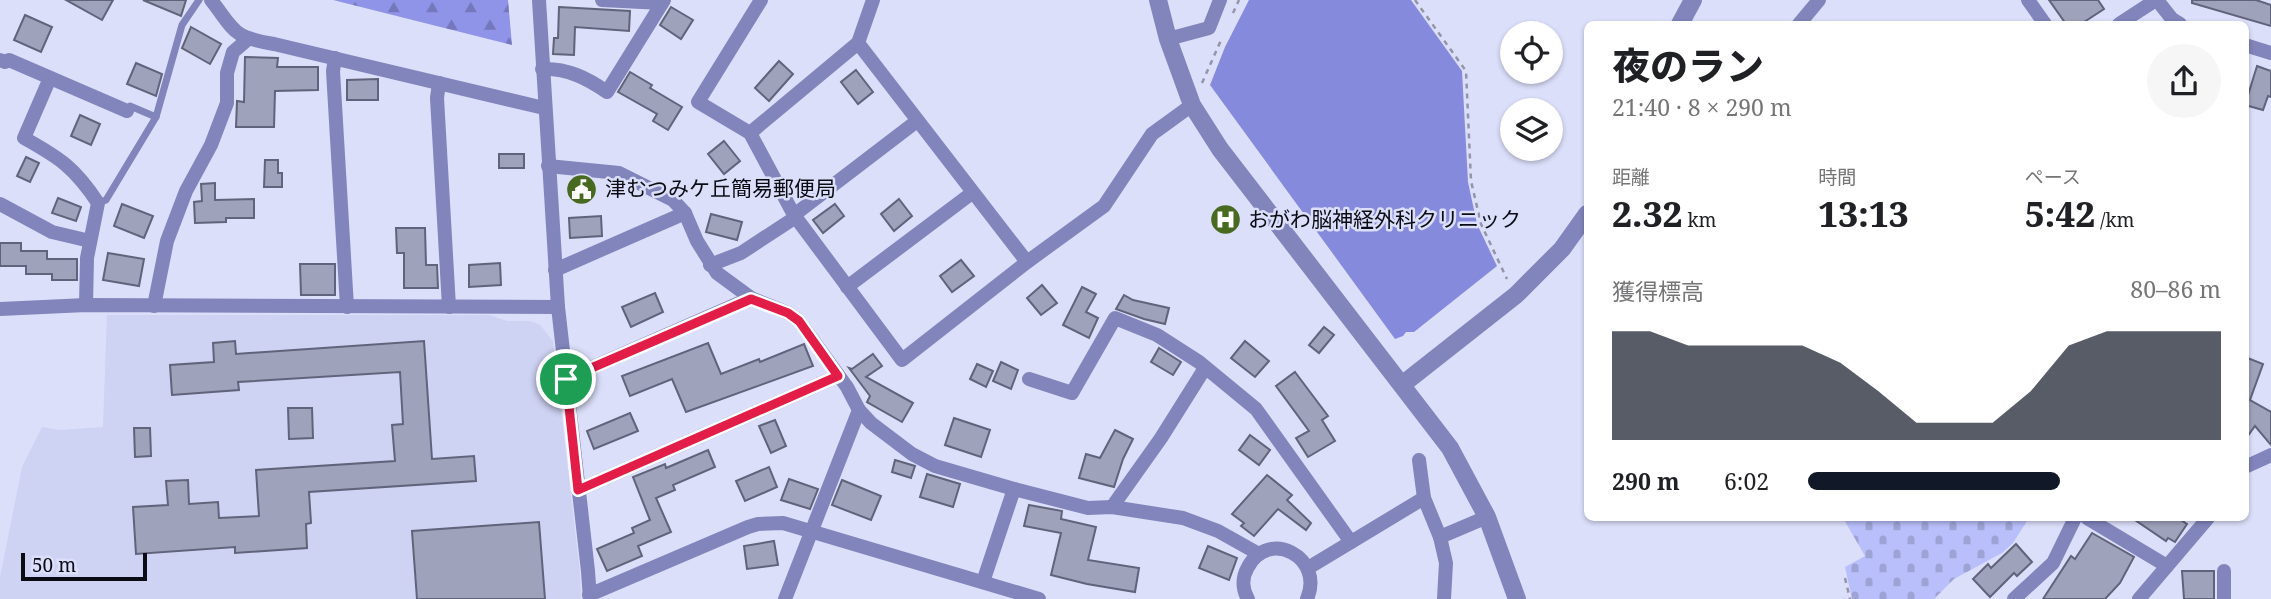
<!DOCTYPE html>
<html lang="ja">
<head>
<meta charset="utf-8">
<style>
	body { margin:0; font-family:"Noto Serif","Noto Sans JP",serif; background:#f6f6f6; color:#202124; height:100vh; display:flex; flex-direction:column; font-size:26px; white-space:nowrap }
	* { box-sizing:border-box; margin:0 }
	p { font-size:23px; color:#757577 }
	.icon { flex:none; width:38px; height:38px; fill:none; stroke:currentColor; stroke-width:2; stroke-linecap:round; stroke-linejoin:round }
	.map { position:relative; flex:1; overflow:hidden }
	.details { position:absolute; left:1584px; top:21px; width:665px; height:500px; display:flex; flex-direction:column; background:#fff; border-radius:10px; box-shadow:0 2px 5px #0004 }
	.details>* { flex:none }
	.controls { position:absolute; left:1500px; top:21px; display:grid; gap:14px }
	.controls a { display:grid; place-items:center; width:63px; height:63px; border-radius:50%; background:#fff; box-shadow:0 2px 5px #0004; font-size:35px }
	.scale { position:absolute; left:21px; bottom:18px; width:126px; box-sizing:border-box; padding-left:7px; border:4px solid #0b0b14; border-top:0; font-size:19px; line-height:24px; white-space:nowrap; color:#0b0b14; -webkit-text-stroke:5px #dcdffa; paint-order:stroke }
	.pin { position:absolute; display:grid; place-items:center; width:60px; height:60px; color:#fff; margin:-30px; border:4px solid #fff; border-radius:50%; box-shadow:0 2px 7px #0007 }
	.round { display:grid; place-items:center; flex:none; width:74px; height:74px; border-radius:37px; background:#f6f6f6 }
	.overview { display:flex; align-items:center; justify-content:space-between; height:119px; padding:0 28px }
	h1 { font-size:38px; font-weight:800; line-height:52px }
	.figures { display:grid; grid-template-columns:repeat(3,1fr); gap:10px; height:119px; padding:7px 28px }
	.figures div { display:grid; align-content:center }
	.figures b { font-size:35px; font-weight:800 }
	.figures small { font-size:19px; font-weight:400 }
	.figures p { font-size:19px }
	.chart { height:196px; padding:14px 28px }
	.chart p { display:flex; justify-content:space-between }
	.chart svg { width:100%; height:126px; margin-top:7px; fill:#111827; opacity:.7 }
	ul { padding:0 28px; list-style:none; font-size:23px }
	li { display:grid; grid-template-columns:112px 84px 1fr; align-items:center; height:52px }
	li i { height:18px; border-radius:9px; background:#111827 }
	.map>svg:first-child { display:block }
</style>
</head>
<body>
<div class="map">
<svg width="2271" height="599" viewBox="0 0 2271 599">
	<defs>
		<pattern id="forest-firs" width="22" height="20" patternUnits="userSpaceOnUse" patternTransform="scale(1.75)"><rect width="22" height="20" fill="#9094e8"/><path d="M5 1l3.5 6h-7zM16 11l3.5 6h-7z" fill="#7477bb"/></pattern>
		<pattern id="cemetery-stones" width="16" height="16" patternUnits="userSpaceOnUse" patternTransform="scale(1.75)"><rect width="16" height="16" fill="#b9bffa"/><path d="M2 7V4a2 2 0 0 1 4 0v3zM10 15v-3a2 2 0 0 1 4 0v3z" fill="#9ea3d5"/></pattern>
	</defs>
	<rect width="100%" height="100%" fill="#dcdffa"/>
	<polygon fill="#ced2f3" points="107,315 490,315 507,321 530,321 540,325 553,341 580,573 581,599 0,599 0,577 22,467 42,427 59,430 103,427"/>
	<polygon fill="url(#forest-firs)" points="333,0 508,0 512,45"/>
	<polygon fill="url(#cemetery-stones)" points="1843,518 2029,518 2013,543 2002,553 1954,579 1934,599 1852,599 1845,567 1865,556"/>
	<polygon fill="#868add" points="1249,0 1411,0 1462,71 1468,182 1477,224 1497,266 1414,332 1406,332 1403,336 1395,339 1210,85 1225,47"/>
	<g fill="#9fa2bb" stroke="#61637b" stroke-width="2">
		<polygon points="66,0 113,0 102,20"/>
		<polygon points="143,0 186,0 181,16"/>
		<polygon points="2049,0 2098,0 2104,9 2081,24 2066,24"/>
		<polygon points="2192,0 2256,0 2271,5 2271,26 2192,3"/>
		<polygon points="559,7 630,11 629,31 575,27 574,55 553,54 554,38 558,38"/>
		<polygon points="671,7 693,20 681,39 660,25"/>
		<polygon points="25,15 52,27 41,52 14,40"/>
		<polygon points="191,27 221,44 210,64 182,48"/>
		<polygon points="245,57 278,58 277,67 318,67 318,90 275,91 274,127 236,127 237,101 244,102"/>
		<polygon points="779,61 793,74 769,101 755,88"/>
		<polygon points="136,63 162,74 156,96 127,84"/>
		<polygon points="2257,66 2271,71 2271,97 2268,96 2263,110 2245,105"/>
		<polygon points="856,70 873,92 858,104 841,82"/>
		<polygon points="630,72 652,85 650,88 682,107 668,130 653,121 657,114 618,92"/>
		<polygon points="378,79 378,100 347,100 347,80"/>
		<polygon points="80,115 100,124 91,145 71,136"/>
		<polygon points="724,141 740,161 724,174 708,154"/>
		<rect x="499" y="154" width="25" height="14"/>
		<polygon points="26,157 39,163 30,182 17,176"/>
		<polygon points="265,160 278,160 278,173 282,173 282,187 264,187"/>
		<polygon points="215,183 215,200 254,199 254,218 226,218 226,222 195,223 194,202 202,201 201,184"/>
		<polygon points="58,198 81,207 76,221 52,213"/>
		<polygon points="899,199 912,216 894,231 881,214"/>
		<polygon points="122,204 153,216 144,238 114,226"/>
		<polygon points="835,204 844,216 823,233 813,220"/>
		<polygon points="711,214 742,222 737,240 706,232"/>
		<polygon points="601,216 602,236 570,238 569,218"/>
		<polygon points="396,228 425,228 426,265 437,265 438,288 404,288 404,253 397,253"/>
		<polygon points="0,243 21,243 21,251 47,251 47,259 77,259 77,280 52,280 52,274 26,274 26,266 0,266"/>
		<polygon points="108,253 144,259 139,286 103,280"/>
		<polygon points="961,260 974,276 952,292 940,276"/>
		<polygon points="500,263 501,285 469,287 469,265"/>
		<polygon points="300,264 335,264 335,295 301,295"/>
		<polygon points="1042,285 1057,303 1041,315 1027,298"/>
		<polygon points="1082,287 1096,294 1086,312 1098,318 1089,338 1063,325"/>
		<polygon points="655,293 663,312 631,327 622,307"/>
		<polygon points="1124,295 1133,300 1169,308 1165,324 1144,319 1116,309"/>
		<polygon points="1324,327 1334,335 1319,353 1309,345"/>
		<polygon points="235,341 236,354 424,341 432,459 474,456 476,481 309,492 311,523 306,524 307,548 235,553 235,547 136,554 133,507 168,505 166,481 188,480 189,504 218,502 219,518 259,516 256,470 395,461 392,425 403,424 400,372 238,382 239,390 172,395 170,365 214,362 213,343"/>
		<polygon points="1245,341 1269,361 1255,377 1231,358"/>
		<polygon points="708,343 721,374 759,359 760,362 804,344 813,366 686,412 672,379 630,396 622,376"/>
		<polygon points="1159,348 1181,362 1173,375 1151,362"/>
		<polygon points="873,354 882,366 866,377 913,403 902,422 867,402 870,396 849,368 852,369"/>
		<polygon points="2245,357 2263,364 2250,400 2271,412 2271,445 2255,426 2245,440"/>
		<polygon points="1001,362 1018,370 1011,389 993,381"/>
		<polygon points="977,364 993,371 986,387 970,379"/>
		<polygon points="1295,372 1328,416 1322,420 1335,441 1308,457 1296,438 1309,431 1276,386"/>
		<polygon points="288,408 312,408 313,438 289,439"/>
		<polygon points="630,413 638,431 594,449 587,431"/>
		<polygon points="954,418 990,430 981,457 945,445"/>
		<polygon points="775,420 786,446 771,453 759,426"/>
		<polygon points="134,428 150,428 151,456 135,457"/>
		<polygon points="1115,430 1133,439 1123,459 1114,487 1079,478 1086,454 1100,458"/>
		<polygon points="1250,435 1270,450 1259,465 1239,450"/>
		<polygon points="708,450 715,467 673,485 675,490 656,498 671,532 638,546 642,556 607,571 597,549 634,533 632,528 650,520 633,477 665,464 666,468"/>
		<polygon points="895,460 915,466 911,478 892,472"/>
		<polygon points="769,467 777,487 745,501 736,481"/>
		<polygon points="927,474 960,484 953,507 920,497"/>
		<polygon points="1267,475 1292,495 1287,500 1311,523 1306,530 1278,509 1254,536 1241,526 1244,523 1232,514"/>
		<polygon points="789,479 818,489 810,509 781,500"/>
		<polygon points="842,480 881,496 871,520 832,505"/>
		<polygon points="1029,505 1062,511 1061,519 1096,527 1088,560 1139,568 1135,592 1087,584 1051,575 1061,533 1024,526"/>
		<polygon points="2132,518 2178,518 2187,524 2175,542 2168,538 2166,541"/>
		<polygon points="539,522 545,599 417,599 412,531"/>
		<polygon points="2092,533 2134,557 2120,583 2105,599 2043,599 2071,556 2075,559"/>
		<polygon points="774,541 778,565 747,569 744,546"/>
		<polygon points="2016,544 2032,562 2017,576 2014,573 1990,597 1973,579 1988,564 1991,568"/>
		<polygon points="1208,546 1237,558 1229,580 1199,568"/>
		<polygon points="2182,571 2214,571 2214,599 2184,599"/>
	</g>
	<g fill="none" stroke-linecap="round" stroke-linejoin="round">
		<g stroke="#9395a9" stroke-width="2.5" stroke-dasharray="5 5" stroke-linecap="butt">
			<polyline points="1415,0 1466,71 1471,181 1481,224 1507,279"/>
			<polyline points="1233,13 1239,0"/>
			<polyline points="1202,83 1222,38"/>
			<polyline points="1845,578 1850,599"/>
		</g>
		<g stroke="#8185bb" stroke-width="7">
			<polyline points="127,111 130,106 156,117"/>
			<polyline points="98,203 106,200 156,117 182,25 199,0"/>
		</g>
		<g stroke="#8185bb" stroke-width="14">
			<path d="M211 0C236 32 232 37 274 44L544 108"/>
			<polyline points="539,0 558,307 588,571 590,599"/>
			<polyline points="602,0 662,3"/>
			<polyline points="761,0 698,102 750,133 794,215 902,360 1027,262 1104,206 1152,134 1192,105"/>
			<polyline points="873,0 858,43 1027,262"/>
			<polyline points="2028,0 2045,24"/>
			<polyline points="2157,0 2172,19 2180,24"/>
			<polyline points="1799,24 1819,0"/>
			<polyline points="2119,24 2156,0"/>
			<polyline points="1168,39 1209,28 1220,0"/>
			<polyline points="2245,45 2271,53"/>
			<polyline points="335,58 333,71 347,307"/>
			<polyline points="0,60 5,62 9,60 127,111"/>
			<path d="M542 69C567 68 587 78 607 92L664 0"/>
			<path d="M50 78 24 138C60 158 75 168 98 203L87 258 86 305"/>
			<polyline points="439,83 437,98 449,307"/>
			<polyline points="750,133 858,43"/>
			<polyline points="548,166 619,173 673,200 685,213 697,241 717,273 751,298 788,313 799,321 847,387 859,410 871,423 912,454 935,466 1014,489 1088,508 1112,507 1183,518 1218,531 1259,554"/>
			<polyline points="0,204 52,232 90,241"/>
			<polyline points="794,215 917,121"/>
			<polyline points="710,265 741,253 796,217"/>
			<polyline points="555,270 685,213"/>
			<polyline points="847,287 972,193"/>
			<polyline points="154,306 167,241 186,191 211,145 227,103 227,73 233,52 247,40"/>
			<polyline points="0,309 86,305 558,307"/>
			<polyline points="566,379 751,298"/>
			<polyline points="1029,379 1072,393 1115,318 1157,335 1199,362 1256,409 1351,542"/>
			<polyline points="1419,460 1424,498 1440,537"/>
			<polyline points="2245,467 2271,455"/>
			<polyline points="578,490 838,376"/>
			<polyline points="1112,507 1161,438 1205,368"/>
			<polyline points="2087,518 2167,566"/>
			<polyline points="1308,568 1424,498"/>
			<polyline points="2224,571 2224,599"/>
			<polyline points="983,582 1014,489"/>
			<polyline points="589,595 748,527 758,524 783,523 1039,599"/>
			<polyline points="785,599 859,410"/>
			<path d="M1248 599C1242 589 1242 577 1248 567 1268 528 1325 557 1307 599"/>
			<polyline points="1444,599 1446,563 1440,537 1487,517"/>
			<polyline points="2014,599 2053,563 2075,518"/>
			<polyline points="2139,599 2208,518"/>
		</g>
		<g stroke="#8185bb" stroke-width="18">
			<polyline points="1158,0 1168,39 1192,105 1220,149 1450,448 1487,517 1517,599"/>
			<polyline points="1680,24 1693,0"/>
			<polyline points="1403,384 1516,295 1562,249 1587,214"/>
		</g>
	</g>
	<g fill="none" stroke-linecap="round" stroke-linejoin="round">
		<defs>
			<polygon id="route" points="751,299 788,313 799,321 838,376 578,490 566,379"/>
		</defs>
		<use href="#route" stroke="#fff" stroke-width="14"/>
		<use href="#route" stroke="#e11d48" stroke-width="9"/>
	</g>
	<defs>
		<symbol id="civic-disc" viewBox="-11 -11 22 22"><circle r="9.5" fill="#486920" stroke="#dcdffa"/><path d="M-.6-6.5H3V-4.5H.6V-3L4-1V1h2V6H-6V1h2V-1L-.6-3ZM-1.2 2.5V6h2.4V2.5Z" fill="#fff"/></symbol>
		<symbol id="hospital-disc" viewBox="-11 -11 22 22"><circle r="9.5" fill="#486920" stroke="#dcdffa"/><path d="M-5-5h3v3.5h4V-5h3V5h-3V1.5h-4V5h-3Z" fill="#fff"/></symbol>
	</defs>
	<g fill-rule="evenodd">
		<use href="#civic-disc" x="564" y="172" width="35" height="35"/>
		<use href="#hospital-disc" x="1208" y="202" width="35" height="35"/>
	</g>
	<g text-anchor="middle" stroke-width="5" stroke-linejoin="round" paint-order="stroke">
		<g font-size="21" fill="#0b0b14" stroke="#dcdffa" text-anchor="start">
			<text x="605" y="196">津むつみケ丘簡易郵便局</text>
			<text x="1248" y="227">おがわ脳神経外科クリニック</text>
		</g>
	</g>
</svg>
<div class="controls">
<a><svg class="icon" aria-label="locate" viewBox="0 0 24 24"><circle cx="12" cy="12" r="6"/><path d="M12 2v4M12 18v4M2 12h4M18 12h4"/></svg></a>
<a><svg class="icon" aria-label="layers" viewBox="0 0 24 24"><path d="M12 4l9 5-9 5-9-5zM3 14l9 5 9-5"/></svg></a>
</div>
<div class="scale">50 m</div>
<div class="pin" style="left:566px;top:379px;background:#1e9e55"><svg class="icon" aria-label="arrive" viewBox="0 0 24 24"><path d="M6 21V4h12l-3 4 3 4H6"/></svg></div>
<section class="details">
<div class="overview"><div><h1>夜のラン</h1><p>21:40 · 8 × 290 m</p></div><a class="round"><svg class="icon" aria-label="share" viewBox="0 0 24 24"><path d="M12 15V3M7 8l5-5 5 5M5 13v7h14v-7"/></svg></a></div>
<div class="figures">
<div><p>距離</p><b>2.32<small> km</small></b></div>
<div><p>時間</p><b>13:13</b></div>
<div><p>ペース</p><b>5:42<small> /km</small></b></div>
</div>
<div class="chart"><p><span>獲得標高</span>80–86 m</p>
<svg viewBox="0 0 160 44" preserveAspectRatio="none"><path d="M0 44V6L10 6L20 11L30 11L40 11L50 11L60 17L70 27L80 38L90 38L100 38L110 27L120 11L130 6L140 6L150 6L160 6V44z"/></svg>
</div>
<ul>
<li><b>290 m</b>6:02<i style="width:61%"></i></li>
</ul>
</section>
</div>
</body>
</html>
